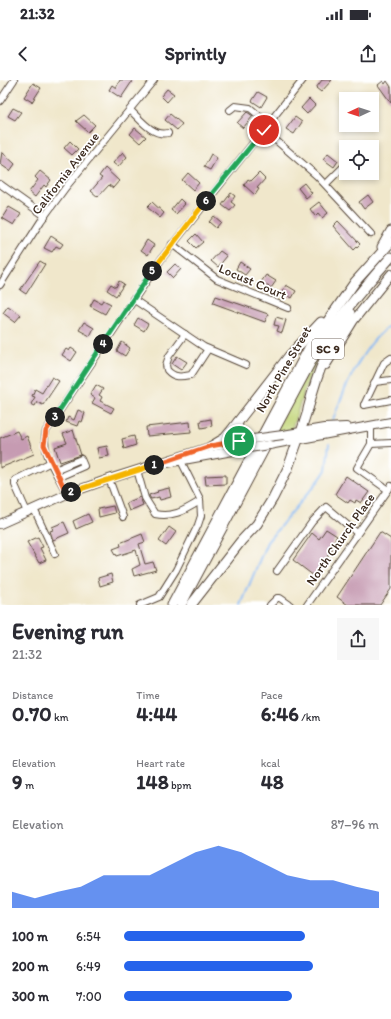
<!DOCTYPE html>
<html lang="en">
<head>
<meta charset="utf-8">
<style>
	body { margin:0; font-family:Itim,sans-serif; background:#f7f7f7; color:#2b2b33; height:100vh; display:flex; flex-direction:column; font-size:15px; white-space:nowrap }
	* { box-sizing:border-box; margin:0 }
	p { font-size:13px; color:#7c7c81 }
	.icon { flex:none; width:22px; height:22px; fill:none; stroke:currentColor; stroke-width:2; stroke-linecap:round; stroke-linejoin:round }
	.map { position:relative; height:525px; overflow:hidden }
	.sheet { display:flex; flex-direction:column; background:#fff; flex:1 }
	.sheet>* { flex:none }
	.needle { width:26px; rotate:266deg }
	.buttons { position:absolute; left:339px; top:12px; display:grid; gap:8px }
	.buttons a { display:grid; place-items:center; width:40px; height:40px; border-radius:0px; background:#fff; box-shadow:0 2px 6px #0003; font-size:20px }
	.pin { position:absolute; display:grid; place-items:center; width:34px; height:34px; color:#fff; margin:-17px; border:2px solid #fff; border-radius:50%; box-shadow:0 1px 4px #0007 }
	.km { position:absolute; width:20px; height:20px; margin:-10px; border-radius:50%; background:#222; color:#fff; font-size:11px; line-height:20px; text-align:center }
	.round { display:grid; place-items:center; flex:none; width:42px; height:42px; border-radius:0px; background:#f7f7f7 }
	.head { display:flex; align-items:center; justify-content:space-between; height:68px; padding:0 12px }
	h1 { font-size:22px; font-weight:700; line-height:30px }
	.metrics { display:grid; grid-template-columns:repeat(3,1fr); gap:6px; height:68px; padding:4px 12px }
	.metrics div { display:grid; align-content:center }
	.metrics b { font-size:20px; font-weight:700 }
	.metrics small { font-size:11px; font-weight:400 }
	.metrics p { font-size:11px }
	.chart { height:112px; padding:8px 12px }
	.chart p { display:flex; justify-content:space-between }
	.chart svg { width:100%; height:72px; margin-top:4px; fill:#2563eb; opacity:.7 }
	ul { padding:0 12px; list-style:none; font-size:13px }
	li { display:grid; grid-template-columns:64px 48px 1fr; align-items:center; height:30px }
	li i { height:10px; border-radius:5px; background:#2563eb }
	.status { display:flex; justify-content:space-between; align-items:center; height:28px; padding:0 20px; background:#fff; direction:ltr }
	.status svg { height:11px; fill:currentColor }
	header { display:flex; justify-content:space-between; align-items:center; height:52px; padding:0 12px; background:#fff; font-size:18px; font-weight:700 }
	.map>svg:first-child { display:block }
</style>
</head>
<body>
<div class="status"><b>21:32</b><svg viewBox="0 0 49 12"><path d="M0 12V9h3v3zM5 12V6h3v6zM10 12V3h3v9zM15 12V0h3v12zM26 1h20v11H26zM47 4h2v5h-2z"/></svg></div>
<header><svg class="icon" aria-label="back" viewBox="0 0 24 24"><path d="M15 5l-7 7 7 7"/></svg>Sprintly<svg class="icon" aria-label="share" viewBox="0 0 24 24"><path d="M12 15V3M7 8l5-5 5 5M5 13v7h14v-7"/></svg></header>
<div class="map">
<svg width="391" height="525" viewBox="0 0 391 525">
	<rect width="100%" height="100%" fill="#fff"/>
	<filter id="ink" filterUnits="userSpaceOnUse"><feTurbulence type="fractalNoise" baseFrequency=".025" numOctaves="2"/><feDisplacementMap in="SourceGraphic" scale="8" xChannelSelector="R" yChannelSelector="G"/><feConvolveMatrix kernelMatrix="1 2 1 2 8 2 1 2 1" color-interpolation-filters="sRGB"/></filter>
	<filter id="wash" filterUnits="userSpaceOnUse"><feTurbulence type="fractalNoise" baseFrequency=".012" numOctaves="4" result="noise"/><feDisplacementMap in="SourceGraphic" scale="16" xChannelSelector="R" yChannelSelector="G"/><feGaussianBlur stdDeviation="0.9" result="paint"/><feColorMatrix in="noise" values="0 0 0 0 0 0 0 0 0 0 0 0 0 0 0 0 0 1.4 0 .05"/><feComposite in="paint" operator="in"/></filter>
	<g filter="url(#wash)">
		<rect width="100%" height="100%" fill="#f0e7cb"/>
		<polygon fill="#c2d579" stroke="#7e804c" points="324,262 306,305 292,349 273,353"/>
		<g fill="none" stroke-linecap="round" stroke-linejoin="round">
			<g stroke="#87baf5" stroke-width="2">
				<path d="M331 345C343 312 361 265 391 245"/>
				<polyline points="241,525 267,462 320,399 326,390 329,364"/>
			</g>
		</g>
		<g id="blocks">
			<g fill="#c69bb2">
				<polygon points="120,0 133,0 121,18 109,10 112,5 116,8"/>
				<polygon points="322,0 332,0 321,12 316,8"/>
				<polygon points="383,1 385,4 387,1 391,7 391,23 378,5"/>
				<polygon points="33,3 41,8 32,22 24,17"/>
				<polygon points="167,9 174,14 167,22 161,16"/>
				<polygon points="258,12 267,17 261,27 252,21"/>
				<polygon points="309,19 315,25 307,34 301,28"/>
				<polygon points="13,28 21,32 15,40 8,36"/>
				<polygon points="247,32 253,36 243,48 237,43"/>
				<polygon points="170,34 182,44 177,50 165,40"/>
				<polygon points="84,35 95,45 88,52 76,41"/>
				<polygon points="295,37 302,42 294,54 286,49"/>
				<polygon points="135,48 146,57 140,63 130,54"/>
				<polygon points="70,61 78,69 72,75 64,68"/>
				<polygon points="2,72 15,84 10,91 0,84"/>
				<polygon points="123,72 127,77 118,87 113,83"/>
				<polygon points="328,73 338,81 334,87 323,79"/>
				<polygon points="211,74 217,78 210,90 204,87"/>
				<polygon points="105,88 119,101 113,108 109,105 98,117 91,111 102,98 99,96"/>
				<polygon points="40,91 51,100 46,107 44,105 35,117 29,112 38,100 35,97"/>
				<polygon points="188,93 199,103 193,110 182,100"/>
				<polygon points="259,93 265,99 257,108 259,109 255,115 244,105 248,99 251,101"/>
				<polygon points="304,103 312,113 306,118 298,108"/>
				<polygon points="231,113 235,116 231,122 235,125 230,131 222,125"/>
				<polygon points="368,115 373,122 364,129 359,122"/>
				<polygon points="180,119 185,124 176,134 171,130"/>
				<polygon points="152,122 164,133 160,138 147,127"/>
				<polygon points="319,122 328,133 322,138 318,133 315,136 310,129"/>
				<polygon points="9,127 21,134 14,145 2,138"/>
				<polygon points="214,136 221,142 216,148 209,142"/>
				<polygon points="338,141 360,164 354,170 333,146"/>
				<polygon points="196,154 203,162 196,168 189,161"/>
				<polygon points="51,156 63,164 60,168 56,166 52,172 44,168"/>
				<polygon points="147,160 154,165 148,175 141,170"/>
				<polygon points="220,171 227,176 218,187 211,181"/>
				<polygon points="40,181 45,184 26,214 20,210"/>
				<polygon points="240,182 250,189 245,195 236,189"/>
				<polygon points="175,184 181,189 173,198 167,192"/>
				<polygon points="266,195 276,201 271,208 261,202"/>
				<polygon points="119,201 124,204 116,216 107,210 111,204 116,207"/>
				<polygon points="286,205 296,211 292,218 282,212"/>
				<polygon points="216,216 268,234 265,242 213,223"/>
				<polygon points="94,219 101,223 103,220 111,224 105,234 90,226"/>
				<polygon points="8,226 21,235 15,242 3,233"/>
				<polygon points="276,237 286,240 282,253 277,251 279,246 274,245"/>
				<polygon points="138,238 148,244 144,251 134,245"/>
				<polygon points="84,242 94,248 90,256 79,250"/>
				<polygon points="122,262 130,268 125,276 117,271"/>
				<polygon points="71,268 77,272 71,281 62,275 66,269 69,271"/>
				<polygon points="177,276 187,282 181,290 172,284"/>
				<polygon points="52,297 59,301 43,325 37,322 35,326 31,324 35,317 32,316 35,309 42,313"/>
				<polygon points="96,305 103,309 99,315 102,317 100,321 114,328 111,333 92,323 95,318 90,315"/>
				<polygon points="78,330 85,333 82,342 79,341 77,346 66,342 68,337 74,340"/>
				<polygon points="211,339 212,346 201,348 200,341"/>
				<polygon points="190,342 191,352 147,356 146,347"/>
				<polygon points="73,350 81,375 60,382 55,367 67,363 63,354"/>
				<polygon points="17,351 21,359 27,356 34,374 0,388 0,358"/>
				<polygon points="134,356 136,365 124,369 122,359"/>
				<polygon points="107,366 109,376 99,378 97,368"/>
				<polygon points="226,395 226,404 206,405 205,396"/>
				<polygon points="346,396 369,412 361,423 356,420 355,423 350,420 348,423 335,414"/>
				<polygon points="169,408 171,417 160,420 159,417 151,419 149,416 149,415 158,412 157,411"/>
				<polygon points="140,417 143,425 129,431 126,423"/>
				<polygon points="113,426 115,433 99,437 98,429"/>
				<polygon points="88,434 92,442 76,449 73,441"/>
				<polygon points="64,442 69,453 53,460 50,451 53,450 52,447"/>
				<polygon points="169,447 176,452 166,466 159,461"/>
				<polygon points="326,449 337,456 331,466 333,468 314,496 293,480 312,453 319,459"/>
				<polygon points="380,452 391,459 391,509 380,525 348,525 337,517"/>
				<polygon points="142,454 145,462 139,464 145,484 153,482 156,490 134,496 132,489 140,485 136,470 117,476 113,469 121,466 120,463"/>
				<polygon points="38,457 43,467 40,468 46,480 39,483 27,462"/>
				<polygon points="111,494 113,502 100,506 98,498"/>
			</g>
		</g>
	</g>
	<g filter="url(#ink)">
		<use href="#blocks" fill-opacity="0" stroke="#564638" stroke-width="1"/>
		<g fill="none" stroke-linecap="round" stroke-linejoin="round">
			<defs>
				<g id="minor">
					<polyline points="0,21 14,0"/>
					<path d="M130 30C140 39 153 57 168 53"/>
					<polyline points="230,30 235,26 250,28 269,44"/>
					<polyline points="264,50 317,96 371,154"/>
					<polyline points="0,104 45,136"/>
					<polyline points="326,104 346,84"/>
					<polyline points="172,164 217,199 288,228"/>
					<polyline points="0,205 41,141 66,107 154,0"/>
					<polyline points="133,219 204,267 246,285"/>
					<path d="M185 254 169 276 166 285 167 290C174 298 181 297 191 295L208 269"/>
					<polyline points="375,302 391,300"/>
					<polyline points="364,325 384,283 391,278"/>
					<polyline points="364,325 391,320"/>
					<polyline points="371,346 371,364 391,363"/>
					<polyline points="371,364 357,388 388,410"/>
					<polyline points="55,390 81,379 84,386 59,397"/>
					<path d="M137 390 145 418 155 434C173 438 185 430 200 421"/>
					<polyline points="109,399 123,437"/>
					<path d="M67 414C58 395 40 372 46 351L162 178 303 0"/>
					<polyline points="34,429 55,474"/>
					<polyline points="27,432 15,405 15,400 51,382"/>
					<polyline points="277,491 312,442 326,427 357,453"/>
					<polyline points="140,525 159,517 176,490 198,445 201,436 200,419 179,377"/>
					<polyline points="270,525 277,518 280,518 290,525"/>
					<polyline points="307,525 391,406"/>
				</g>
				<g id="major">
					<polyline points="326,285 354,240 391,194"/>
					<polyline points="283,355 324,348 346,347"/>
					<polyline points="298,360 310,323"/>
					<polyline points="269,365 391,342"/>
					<polyline points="167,383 249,368"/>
					<polyline points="0,444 67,414 109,399 210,367 253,359"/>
				</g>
				<g id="highway">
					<polyline points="382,167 391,151"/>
					<path d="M308 329C318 290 328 266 350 233"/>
					<path d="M238 342C236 353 236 363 247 369"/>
					<polyline points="210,367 225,358 230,352 289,276 321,242"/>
					<polyline points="172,525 309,268 355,202 391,162"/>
					<path d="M181 525 315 274C337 239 363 208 391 177"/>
					<polyline points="191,525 241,461 257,444 273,418 288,388 298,360"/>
				</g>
			</defs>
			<use href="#minor" stroke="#564638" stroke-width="8"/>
			<use href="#major" stroke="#564638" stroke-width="10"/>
			<use href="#highway" stroke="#564638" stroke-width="11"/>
			<use href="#minor" stroke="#fff" stroke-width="6"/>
			<use href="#major" stroke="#fff" stroke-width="8"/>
			<use href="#highway" stroke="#fff" stroke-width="9"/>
			<defs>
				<g id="major-bridge">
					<polyline points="253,359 283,355"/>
					<polyline points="249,368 269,365"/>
				</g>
			</defs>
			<use href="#major-bridge" stroke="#564638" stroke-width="10" stroke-linecap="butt"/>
			<use href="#major-bridge" stroke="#fff" stroke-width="8"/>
		</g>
	</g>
	<g fill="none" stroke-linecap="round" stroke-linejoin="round" filter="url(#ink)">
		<defs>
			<polyline id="split-1" points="154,385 210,366 239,361"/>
			<polyline id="split-2" points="71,412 154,385"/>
			<polyline id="split-3" points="55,337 46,351 44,365 67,414 71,412"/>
			<polyline id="split-4" points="55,337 103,264"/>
			<polyline id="split-5" points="103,264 152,191"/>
			<polyline id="split-6" points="152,191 206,121"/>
			<polyline id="split-7" points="206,121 264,50"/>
		</defs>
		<use href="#split-1" stroke="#fff" stroke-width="8"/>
		<use href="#split-2" stroke="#fff" stroke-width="8"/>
		<use href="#split-3" stroke="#fff" stroke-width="8"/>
		<use href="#split-4" stroke="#fff" stroke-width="8"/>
		<use href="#split-5" stroke="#fff" stroke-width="8"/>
		<use href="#split-6" stroke="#fff" stroke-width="8"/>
		<use href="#split-7" stroke="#fff" stroke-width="8"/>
		<use href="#split-1" stroke="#f0652b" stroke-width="5"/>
		<use href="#split-2" stroke="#f5b400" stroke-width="5"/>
		<use href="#split-3" stroke="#f0652b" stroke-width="5"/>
		<use href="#split-4" stroke="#22a559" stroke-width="5"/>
		<use href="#split-5" stroke="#22a559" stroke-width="5"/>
		<use href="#split-6" stroke="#f5b400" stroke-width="5"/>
		<use href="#split-7" stroke="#22a559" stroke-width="5"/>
	</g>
	<g text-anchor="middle" stroke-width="3.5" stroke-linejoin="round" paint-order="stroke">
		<rect fill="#fff" stroke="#766a62" stroke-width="1" x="312" y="259" width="32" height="20" rx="3"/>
		<g font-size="12" font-weight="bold" fill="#3b2a1e">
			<text x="328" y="273">SC 9</text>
		</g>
		<g font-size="13" fill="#3b2a1e" stroke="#fff">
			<text transform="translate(65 93) rotate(-52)" y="5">California Avenue</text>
			<text transform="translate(253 201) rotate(23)" y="5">Locust Court</text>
			<text transform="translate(283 289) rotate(-60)" y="5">North Pine Street</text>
			<text transform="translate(340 459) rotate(-55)" y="5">North Church Place</text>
		</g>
	</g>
</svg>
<div class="buttons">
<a><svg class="needle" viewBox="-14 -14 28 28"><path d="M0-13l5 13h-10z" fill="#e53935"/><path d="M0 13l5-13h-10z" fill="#7c7c81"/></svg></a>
<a><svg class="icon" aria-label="locate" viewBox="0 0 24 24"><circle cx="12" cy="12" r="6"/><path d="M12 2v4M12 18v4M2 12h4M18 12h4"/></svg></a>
</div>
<div class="pin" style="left:239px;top:361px;background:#1e9e55"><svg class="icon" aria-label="arrive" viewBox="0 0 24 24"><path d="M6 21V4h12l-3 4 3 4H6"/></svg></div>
<div class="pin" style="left:264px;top:50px;background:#d93025"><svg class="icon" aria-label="check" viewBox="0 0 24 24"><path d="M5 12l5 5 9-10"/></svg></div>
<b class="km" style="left:154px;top:385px">1</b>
<b class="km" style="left:71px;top:412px">2</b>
<b class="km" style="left:55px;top:337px">3</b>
<b class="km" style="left:103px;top:264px">4</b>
<b class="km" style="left:152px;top:191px">5</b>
<b class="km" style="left:206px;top:121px">6</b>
</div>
<section class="sheet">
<div class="head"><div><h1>Evening run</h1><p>21:32</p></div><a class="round"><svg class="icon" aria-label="share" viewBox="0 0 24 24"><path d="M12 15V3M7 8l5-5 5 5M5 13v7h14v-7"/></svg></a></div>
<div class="metrics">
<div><p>Distance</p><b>0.70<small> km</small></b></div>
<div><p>Time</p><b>4:44</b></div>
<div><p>Pace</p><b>6:46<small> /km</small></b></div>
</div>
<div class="metrics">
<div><p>Elevation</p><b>9<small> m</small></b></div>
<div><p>Heart rate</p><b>148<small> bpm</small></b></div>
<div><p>kcal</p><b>48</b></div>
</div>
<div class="chart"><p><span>Elevation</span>87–96 m</p>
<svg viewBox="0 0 160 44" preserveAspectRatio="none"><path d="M0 44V34L10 38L20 34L30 31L40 24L50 24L60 24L70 17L80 10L90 6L100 10L110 17L120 24L130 27L140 27L150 31L160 34V44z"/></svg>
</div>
<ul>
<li><b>100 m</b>6:54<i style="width:71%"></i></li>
<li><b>200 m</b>6:49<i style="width:74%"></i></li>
<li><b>300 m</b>7:00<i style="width:66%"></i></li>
</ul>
</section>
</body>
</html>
